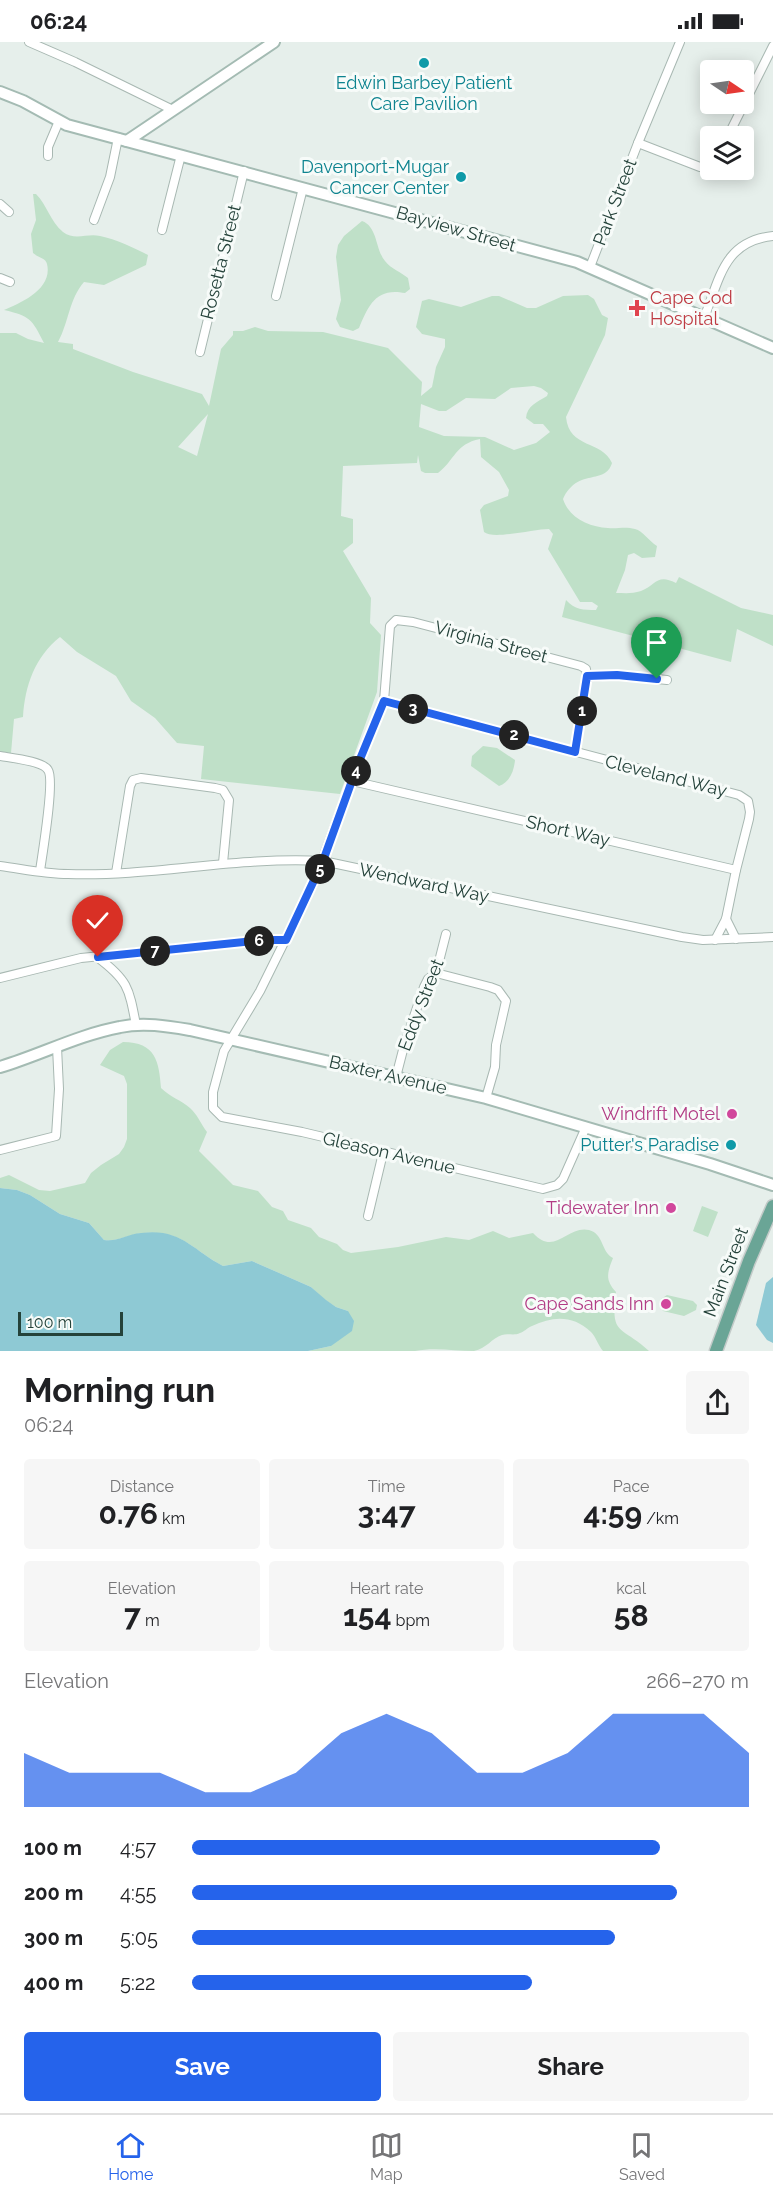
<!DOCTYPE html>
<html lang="en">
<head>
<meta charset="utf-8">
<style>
	body { margin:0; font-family:Raleway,sans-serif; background:#f6f6f6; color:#202124; height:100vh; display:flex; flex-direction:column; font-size:22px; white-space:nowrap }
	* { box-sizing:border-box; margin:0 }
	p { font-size:20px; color:#757577 }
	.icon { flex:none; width:33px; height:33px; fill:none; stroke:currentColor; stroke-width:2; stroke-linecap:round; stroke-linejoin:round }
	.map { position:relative; height:1309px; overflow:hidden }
	.panel { display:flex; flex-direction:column; background:#fff; flex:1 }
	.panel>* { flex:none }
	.needle { width:39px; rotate:103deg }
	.fabs { position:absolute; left:700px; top:18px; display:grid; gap:12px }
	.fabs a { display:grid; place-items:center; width:54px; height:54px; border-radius:6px; background:#fff; box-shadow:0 3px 15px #0003; font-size:30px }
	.scale { position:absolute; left:18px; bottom:15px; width:105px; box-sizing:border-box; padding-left:6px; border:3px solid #24423a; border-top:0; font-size:16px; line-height:21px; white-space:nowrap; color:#24423a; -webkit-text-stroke:4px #f7fbf9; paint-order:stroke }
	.pin { position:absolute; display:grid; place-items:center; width:51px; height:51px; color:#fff; margin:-62px -26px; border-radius:50% 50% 50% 0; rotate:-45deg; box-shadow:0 0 6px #0007 }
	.pin .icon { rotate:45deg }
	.km { position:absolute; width:30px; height:30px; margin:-15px; border-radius:50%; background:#222; color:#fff; font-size:16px; line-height:30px; text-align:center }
	.round { display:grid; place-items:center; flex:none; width:63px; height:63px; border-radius:6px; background:#f6f6f6 }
	.head { display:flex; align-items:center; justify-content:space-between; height:102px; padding:0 24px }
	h1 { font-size:33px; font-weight:700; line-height:45px }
	.stats { display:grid; grid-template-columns:repeat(3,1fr); gap:9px; height:102px; padding:6px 24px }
	.stats div { display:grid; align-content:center; border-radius:6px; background:#f6f6f6; text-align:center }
	.stats b { font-size:30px; font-weight:700 }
	.stats small { font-size:16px; font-weight:400 }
	.stats p { font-size:16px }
	.chart { height:168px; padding:12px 24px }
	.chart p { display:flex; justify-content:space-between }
	.chart svg { width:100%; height:108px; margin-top:6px; fill:#2563eb; opacity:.7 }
	.button { display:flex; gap:12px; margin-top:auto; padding:12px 24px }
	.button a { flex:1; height:69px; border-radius:6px; background:#2563eb; color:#fff; font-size:24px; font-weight:700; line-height:69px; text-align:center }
	.button a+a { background:#f6f6f6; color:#202124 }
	ul { padding:0 24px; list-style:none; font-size:20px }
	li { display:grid; grid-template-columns:96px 72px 1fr; align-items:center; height:45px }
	li i { height:15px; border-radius:8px; background:#2563eb }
	.status { display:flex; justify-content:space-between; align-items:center; height:42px; padding:0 30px; background:#fff; direction:ltr }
	.status svg { height:16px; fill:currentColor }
	.tabs { display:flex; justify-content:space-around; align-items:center; height:84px; border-top:2px solid #e0e0e0; background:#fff; font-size:16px; color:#757577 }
	.tabs a { display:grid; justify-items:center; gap:3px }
	.tabs .on { color:#2563eb }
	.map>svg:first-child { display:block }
</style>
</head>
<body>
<div class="status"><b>06:24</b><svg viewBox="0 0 49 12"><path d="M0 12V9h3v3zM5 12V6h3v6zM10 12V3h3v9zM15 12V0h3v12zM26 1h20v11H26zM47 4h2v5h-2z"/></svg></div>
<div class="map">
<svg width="773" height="1309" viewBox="0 0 773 1309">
	<rect width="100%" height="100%" fill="#e6efeb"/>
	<g fill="#bfe0c8" fill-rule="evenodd">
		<path d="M33 152H36C47 163 50 179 63 190 75 199 87 191 100 194 116 197 134 206 148 213L146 223 104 243 84 240C69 257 69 280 58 300L73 302V307L133 330 202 352 209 364 221 307 233 293V289H243L255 285 268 289 323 290 388 306 422 340 421 354 432 345 436 325 445 305V297L422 292 416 285 422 259 429 257 461 265 492 254H499L527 266H536L563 254 588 253 594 257 602 273 608 276 605 293 566 375C569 407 602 398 612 421 605 444 578 425 563 457 569 476 589 485 608 486 618 487 625 484 635 487 643 489 649 499 657 504L655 515 642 516 634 511 628 513 625 528 616 551C625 551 632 552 641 549 656 543 657 531 676 541L679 535 741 566 773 573V604L737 587 731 620 562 575 566 558C575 568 583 568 596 568L598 564 592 560H580L577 555 548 507 553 492 549 487C534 487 493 498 484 490L480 468 484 463 508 454 509 448 499 430 481 415 480 397C455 402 455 418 438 431H425L421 429 418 413 417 421 343 424 341 474 353 477V501L343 509 371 556 370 581 381 593 377 650 340 752 201 737 204 704 177 701 155 676 131 659 116 634 77 610 60 595C35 615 25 643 23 675L14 677 11 711 0 710V291H16L28 297 44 301C32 277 30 274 4 268 21 261 53 247 47 222 46 216 37 215 33 211L31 192 36 178ZM534 344 541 346 548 351 547 354C537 360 527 364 526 376L534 382H543L550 390 536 401 514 408 485 395 444 394 419 385 421 362 439 369H446L466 356 495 357 511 346ZM208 372 197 414 178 405Z"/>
		<path d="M362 179C378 185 375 207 385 219 391 227 401 230 408 236L410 247 405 251C376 245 368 264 359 286L353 289 340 285 336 277 341 258 336 215 338 203 344 194Z"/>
		<path d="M483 704 497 706 515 718C514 729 510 740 499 744L471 724 472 714Z"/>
		<path d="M123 1000C156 1000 159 1020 161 1046 170 1055 181 1058 190 1066 197 1072 201 1082 207 1090L199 1109 233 1143 258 1149 272 1165 283 1169 288 1178 311 1186 319 1195 337 1202 343 1208 351 1211 398 1205 446 1195 469 1198 493 1189 509 1196 533 1191C555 1215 567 1183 589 1188 604 1192 601 1210 613 1216 607 1231 605 1238 616 1250 610 1295 621 1283 649 1309H603C598 1303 596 1295 591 1290 573 1273 553 1274 532 1284 527 1286 524 1290 520 1291 514 1294 508 1291 502 1293 492 1296 486 1307 474 1309 455 1309 434 1305 415 1309H308L331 1304 348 1269 336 1265 325 1258 311 1245 252 1219 223 1224C193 1208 182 1188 144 1191 129 1192 118 1200 104 1198L89 1181 60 1172 30 1153 17 1148 0 1146V1136L9 1133 39 1148 50 1149 85 1141 91 1131 101 1123 119 1112 124 1105 127 1097V1042L124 1034 100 1023 110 1008Z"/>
		<polygon points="702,1164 718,1170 708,1195 693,1189"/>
		<polygon points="667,1253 693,1259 697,1263 696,1268 684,1274 663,1269 660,1262 661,1257"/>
	</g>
	<g fill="#8ec9d4">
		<path d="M0 1146 17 1148 30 1153 60 1172 89 1181 104 1198C118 1200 127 1192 141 1191 181 1186 191 1207 223 1224L252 1219 311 1245 326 1258 336 1265 348 1269 354 1279 352 1289 331 1304 308 1309H0Z"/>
		<polygon points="773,1235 773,1301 767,1298 756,1283 766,1241"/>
	</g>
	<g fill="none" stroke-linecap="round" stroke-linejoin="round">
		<defs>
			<g id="street">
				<polyline points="29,0 75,20 173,68"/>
				<polyline points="728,94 773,4"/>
				<polyline points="638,101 700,125 711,123"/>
				<polyline points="48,114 48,105 59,79"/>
				<polyline points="0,162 9,170"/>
				<polyline points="94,178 110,135 118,96"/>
				<polyline points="162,188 181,113"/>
				<polyline points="590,225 638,101 680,0"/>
				<polyline points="0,236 10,240"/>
				<polyline points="276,254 303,146"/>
				<path d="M704 276C720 236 724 199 773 194"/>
				<polyline points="200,310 244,129"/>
				<polyline points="587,635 617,633 667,638"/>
				<polyline points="384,659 390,584 396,578 413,580 581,624 586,627 587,635 575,710"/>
				<path d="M0 714C11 716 43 719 48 728 55 738 42 814 40 829"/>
				<polyline points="352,739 736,828 726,877 715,898"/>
				<path d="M0 824C23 827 45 832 68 832 153 835 238 814 323 819L682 895 703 898 773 895"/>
				<polyline points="116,831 130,744 133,738 141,736 215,746 223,748 229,758 223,821"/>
				<polyline points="726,877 736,897"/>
				<path d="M97 915C128 938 129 946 136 983"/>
				<polyline points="436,931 490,945 498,948 506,959 496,1003 495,1025 486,1056"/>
				<polyline points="0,936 81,916 263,898 286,898"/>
				<polyline points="396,1035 404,1004 424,945 428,937 436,931 446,892"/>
				<polyline points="586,1085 563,1137 557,1143 543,1147 302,1090 222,1075 213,1066 213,1050 224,1009 260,949 314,840 358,722 384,659 739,753 748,759 750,770 749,777 736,828"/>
				<polyline points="0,1108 56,1094 59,1047 57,1005"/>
				<polyline points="368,1174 383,1111"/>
			</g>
			<g id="secondary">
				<polyline points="0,50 23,59 67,83 577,220 773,306"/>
				<polyline points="127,99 274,0"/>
				<path d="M0 1025C40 1013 78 993 120 985 143 980 167 984 190 988L486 1056 710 1122 773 1143"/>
			</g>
			<polyline id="primary" points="716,1309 749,1219 773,1164"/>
		</defs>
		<use href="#street" stroke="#a8b8b2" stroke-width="10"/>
		<use href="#secondary" stroke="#a4bbb3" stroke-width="14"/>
		<use href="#primary" stroke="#c2cac8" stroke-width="15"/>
		<use href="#street" stroke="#fff" stroke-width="8"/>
		<use href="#secondary" stroke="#fff" stroke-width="10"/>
		<use href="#primary" stroke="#6aa596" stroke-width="12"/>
	</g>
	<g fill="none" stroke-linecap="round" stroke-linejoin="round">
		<defs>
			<polyline id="route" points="98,915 263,898 286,898 323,819 358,722 384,659 575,710 587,634 617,633 657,637"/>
		</defs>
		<use href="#route" stroke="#fff" stroke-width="12"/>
		<use href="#route" stroke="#2563eb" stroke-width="8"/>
	</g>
	<g fill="#0f9aa8" stroke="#f7fbf9" stroke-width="2">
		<circle cx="424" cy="21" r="6"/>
		<circle cx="461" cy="135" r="6"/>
		<circle cx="731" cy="1103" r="6"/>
	</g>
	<path fill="#e0444e" stroke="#f7fbf9" stroke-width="2" d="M634 257h6v6h6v6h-6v6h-6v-6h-6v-6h6z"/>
	<g fill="#d1479c" stroke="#f7fbf9" stroke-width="2">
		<circle cx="732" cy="1072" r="6"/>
		<circle cx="671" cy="1166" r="6"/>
		<circle cx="666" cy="1262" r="6"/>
	</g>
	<g text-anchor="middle" stroke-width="6" stroke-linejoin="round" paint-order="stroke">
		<g font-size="18" fill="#0d838f" stroke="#f7fbf9" text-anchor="end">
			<text x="424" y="47" text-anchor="middle">Edwin Barbey Patient<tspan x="424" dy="21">Care Pavilion</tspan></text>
			<text x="449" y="131">Davenport-Mugar<tspan x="449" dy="21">Cancer Center</tspan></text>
			<text x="719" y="1109">Putter's Paradise</text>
		</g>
		<g font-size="18" fill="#24423a" stroke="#f7fbf9">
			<text transform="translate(615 160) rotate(-69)" y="6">Park Street</text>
			<text transform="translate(456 187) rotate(16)" y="6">Bayview Street</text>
			<text transform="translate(221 220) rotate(-76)" y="6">Rosetta Street</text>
			<text transform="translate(491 600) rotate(15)" y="6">Virginia Street</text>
			<text transform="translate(666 734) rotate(14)" y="6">Cleveland Way</text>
			<text transform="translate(568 789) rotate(13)" y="6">Short Way</text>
			<text transform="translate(424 841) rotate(12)" y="6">Wendward Way</text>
			<text transform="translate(421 963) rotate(-69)" y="6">Eddy Street</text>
			<text transform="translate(388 1033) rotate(13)" y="6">Baxter Avenue</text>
			<text transform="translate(389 1111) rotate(13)" y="6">Gleason Avenue</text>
			<text transform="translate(726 1230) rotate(-69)" y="6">Main Street</text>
		</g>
		<g font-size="18" fill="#be3a42" stroke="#f7fbf9" text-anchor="start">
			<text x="650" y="262">Cape Cod<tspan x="650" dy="21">Hospital</tspan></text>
		</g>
		<g font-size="18" fill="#b23c85" stroke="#f7fbf9" text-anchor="end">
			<text x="720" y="1078">Windrift Motel</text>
			<text x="659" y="1172">Tidewater Inn</text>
			<text x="654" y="1268">Cape Sands Inn</text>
		</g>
	</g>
</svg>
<div class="fabs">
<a><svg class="needle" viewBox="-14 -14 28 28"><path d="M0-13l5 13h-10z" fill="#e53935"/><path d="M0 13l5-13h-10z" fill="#757577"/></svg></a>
<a><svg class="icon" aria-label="layers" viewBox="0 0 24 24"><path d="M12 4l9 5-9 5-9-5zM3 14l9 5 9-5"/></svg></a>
</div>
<div class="scale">100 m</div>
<div class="pin" style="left:657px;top:637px;background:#1e9e55"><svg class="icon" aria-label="arrive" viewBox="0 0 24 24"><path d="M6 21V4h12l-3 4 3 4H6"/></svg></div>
<div class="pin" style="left:98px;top:915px;background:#d93025"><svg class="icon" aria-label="check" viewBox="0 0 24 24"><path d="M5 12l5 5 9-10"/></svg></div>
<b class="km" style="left:582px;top:669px">1</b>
<b class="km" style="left:514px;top:693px">2</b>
<b class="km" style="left:413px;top:667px">3</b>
<b class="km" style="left:356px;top:729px">4</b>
<b class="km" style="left:320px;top:827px">5</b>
<b class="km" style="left:259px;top:899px">6</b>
<b class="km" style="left:155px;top:909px">7</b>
</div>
<section class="panel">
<div class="head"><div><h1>Morning run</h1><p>06:24</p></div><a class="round"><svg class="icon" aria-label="share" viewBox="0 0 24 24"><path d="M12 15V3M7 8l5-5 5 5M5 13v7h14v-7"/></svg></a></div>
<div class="stats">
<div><p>Distance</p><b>0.76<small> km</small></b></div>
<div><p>Time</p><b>3:47</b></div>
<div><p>Pace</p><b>4:59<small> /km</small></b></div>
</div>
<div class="stats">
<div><p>Elevation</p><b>7<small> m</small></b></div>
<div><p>Heart rate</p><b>154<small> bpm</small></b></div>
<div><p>kcal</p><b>58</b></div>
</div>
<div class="chart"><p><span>Elevation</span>266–270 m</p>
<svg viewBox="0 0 160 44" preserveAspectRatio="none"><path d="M0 44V22L10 30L20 30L30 30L40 38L50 38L60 30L70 14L80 6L90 14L100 30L110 30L120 22L130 6L140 6L150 6L160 22V44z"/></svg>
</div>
<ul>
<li><b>100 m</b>4:57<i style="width:84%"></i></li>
<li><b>200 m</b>4:55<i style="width:87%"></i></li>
<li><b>300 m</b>5:05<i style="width:76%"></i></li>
<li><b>400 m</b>5:22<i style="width:61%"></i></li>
</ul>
<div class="button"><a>Save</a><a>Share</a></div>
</section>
<nav class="tabs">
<a class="on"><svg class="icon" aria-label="home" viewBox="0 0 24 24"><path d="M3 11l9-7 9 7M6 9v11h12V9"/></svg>Home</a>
<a><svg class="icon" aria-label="map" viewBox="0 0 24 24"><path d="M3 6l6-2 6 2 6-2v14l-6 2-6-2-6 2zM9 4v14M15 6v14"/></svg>Map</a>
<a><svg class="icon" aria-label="saved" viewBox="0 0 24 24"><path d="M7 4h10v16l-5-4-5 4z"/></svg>Saved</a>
</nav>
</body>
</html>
